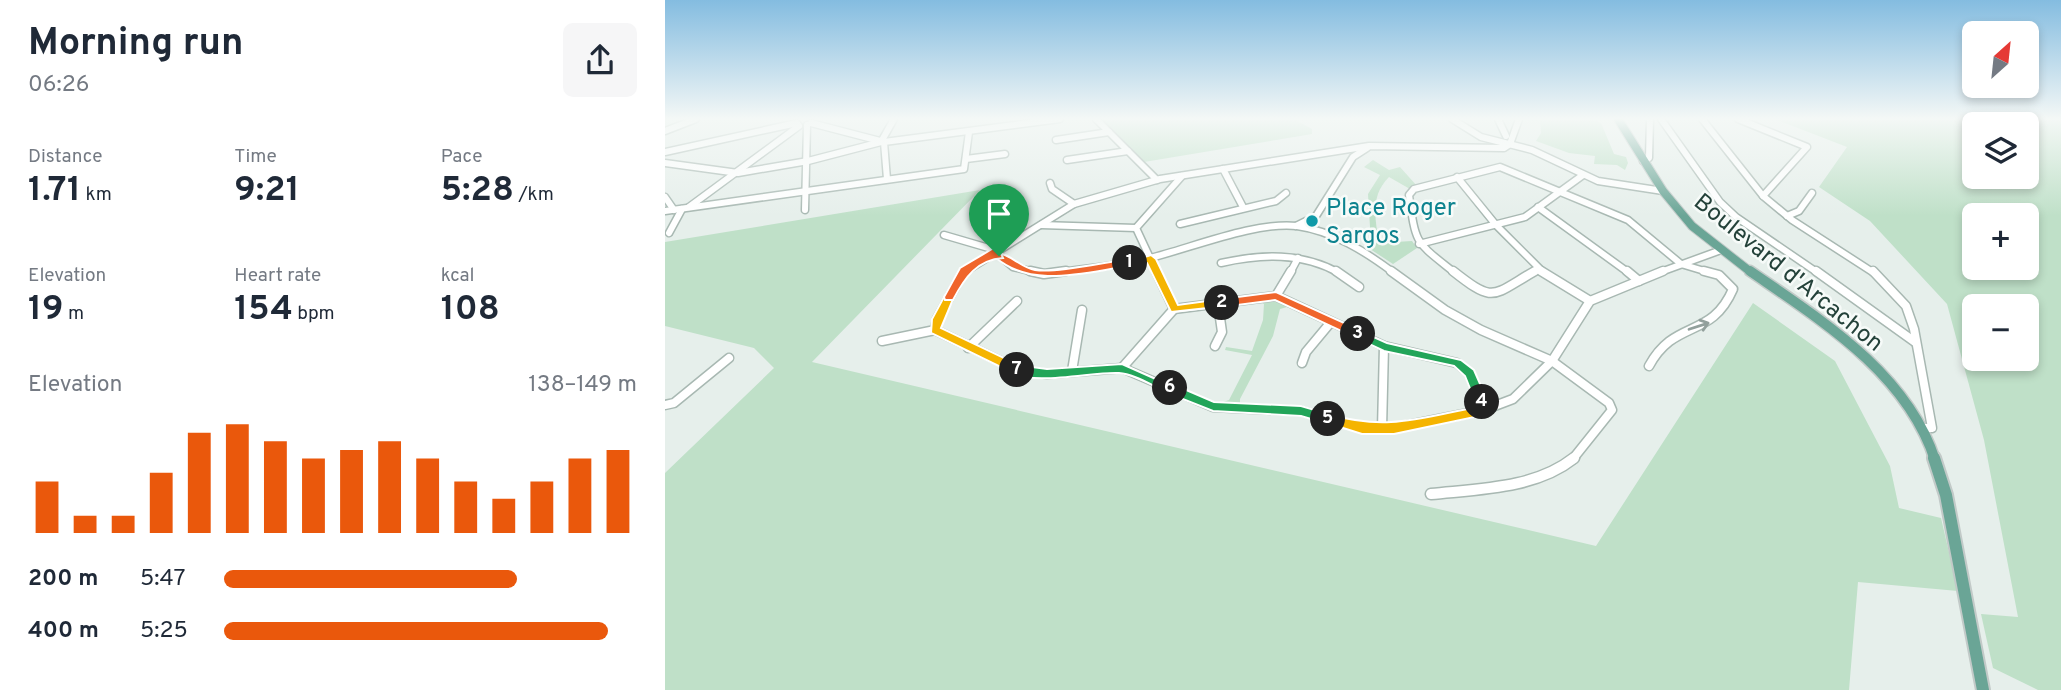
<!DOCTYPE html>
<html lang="en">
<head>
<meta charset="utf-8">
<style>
	body { margin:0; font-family:Overpass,sans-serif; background:#f6f6f7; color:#1f2937; height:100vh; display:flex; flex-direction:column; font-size:26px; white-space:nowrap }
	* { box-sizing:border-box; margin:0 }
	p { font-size:23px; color:#747a83 }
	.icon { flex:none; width:38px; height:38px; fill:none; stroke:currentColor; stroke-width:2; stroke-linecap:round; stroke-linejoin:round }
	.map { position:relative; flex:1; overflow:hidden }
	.details { display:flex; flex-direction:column; background:#fff; width:665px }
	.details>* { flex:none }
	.needle { width:46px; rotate:27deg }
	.tools { position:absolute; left:1297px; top:21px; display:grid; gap:14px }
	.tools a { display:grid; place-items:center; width:77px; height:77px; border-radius:10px; background:#fff; box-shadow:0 4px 10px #0003; font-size:35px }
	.pin { position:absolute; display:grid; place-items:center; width:60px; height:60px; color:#fff; margin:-72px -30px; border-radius:50% 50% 50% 0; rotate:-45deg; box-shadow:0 0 7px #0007 }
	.pin .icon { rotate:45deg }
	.km { position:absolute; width:35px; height:35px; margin:-18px; border-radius:50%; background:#222; color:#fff; font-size:19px; line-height:35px; text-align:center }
	.round { display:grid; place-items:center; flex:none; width:74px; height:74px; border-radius:10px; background:#f6f6f7 }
	.head { display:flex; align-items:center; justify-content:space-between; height:119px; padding:0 28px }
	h1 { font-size:38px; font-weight:700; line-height:52px }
	.metrics { display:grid; grid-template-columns:repeat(3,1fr); gap:10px; height:119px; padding:7px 28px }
	.metrics div { display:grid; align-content:center }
	.metrics b { font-size:35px; font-weight:700 }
	.metrics small { font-size:19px; font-weight:400 }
	.metrics p { font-size:19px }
	.chart { height:196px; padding:14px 28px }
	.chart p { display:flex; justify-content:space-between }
	.chart svg { width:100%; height:126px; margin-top:7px; stroke:#ea580c; stroke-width:6 }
	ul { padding:0 28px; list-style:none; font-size:23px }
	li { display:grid; grid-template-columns:112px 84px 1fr; align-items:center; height:52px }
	li i { height:18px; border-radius:9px; background:#ea580c }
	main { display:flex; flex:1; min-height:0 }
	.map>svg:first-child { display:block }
</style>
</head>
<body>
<main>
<section class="details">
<div class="head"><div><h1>Morning run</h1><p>06:26</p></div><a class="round"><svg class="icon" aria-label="share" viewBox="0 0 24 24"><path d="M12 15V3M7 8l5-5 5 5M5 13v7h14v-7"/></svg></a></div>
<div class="metrics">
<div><p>Distance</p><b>1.71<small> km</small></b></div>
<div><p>Time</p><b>9:21</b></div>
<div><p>Pace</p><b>5:28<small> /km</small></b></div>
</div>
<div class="metrics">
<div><p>Elevation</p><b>19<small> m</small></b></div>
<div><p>Heart rate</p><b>154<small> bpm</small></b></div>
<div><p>kcal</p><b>108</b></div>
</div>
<div class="chart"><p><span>Elevation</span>138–149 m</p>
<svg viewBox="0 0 160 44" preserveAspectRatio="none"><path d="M5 44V26M15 44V38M25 44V38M35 44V23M45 44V9M55 44V6M65 44V12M75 44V18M85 44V15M95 44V12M105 44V18M115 44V26M125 44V32M135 44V26M145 44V18M155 44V15"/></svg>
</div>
<ul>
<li><b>200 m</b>5:47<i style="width:71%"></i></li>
<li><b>400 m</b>5:25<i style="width:93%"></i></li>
</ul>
</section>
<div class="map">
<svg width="1396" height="690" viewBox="0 0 1396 690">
	<rect width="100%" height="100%" fill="#e6efeb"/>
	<g fill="#bfe0c8" fill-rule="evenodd">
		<polygon points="436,119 629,119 647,129 647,134 479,162"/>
		<polygon points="875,119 931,121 936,123 949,154 961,157 963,163 960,170 952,165 929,164 930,156 904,153 871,141 876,133"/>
		<path d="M1110 119H1396V690H1373L1328 668 1316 614 1353 617 1319 440 1282 304 1205 221 1154 187 1182 147ZM1309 124H1362V177H1309ZM1309 215H1362V268H1309ZM1309 306H1362V359H1309Z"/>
		<path d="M708 160 724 170 735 167 752 186 745 189 724 177C705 196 710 218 714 243L747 241 752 248 728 264 702 247 706 243 703 194 715 175 699 167Z"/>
		<polygon points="315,190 147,362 931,546 1088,303 1170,361 1225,466 1234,508 1276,518 1293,591 1193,582 1184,690 0,690 0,473 109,368 89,348 0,326 0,242"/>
		<polygon points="609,300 622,307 615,309 608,336 575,399 575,405 555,403 564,400 587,355 560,350 561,347 587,351 598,320 599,304 594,301"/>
	</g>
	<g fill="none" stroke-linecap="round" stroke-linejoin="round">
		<defs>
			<g id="minor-far2">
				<polyline points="431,119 492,180"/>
				<polyline points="787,119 816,137 867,150 933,181 998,191"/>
				<polyline points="833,119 841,136"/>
				<polyline points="996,119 1055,202 1071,217 1153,273"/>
				<polyline points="1037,119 1098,196 1127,220 1209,273"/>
				<polyline points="1073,119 1142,147 1098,196"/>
				<polyline points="146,123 219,142 222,179"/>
				<polyline points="0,131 31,119"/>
				<polyline points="391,140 444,132"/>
				<polyline points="219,142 395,119"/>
				<polyline points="0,152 132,123"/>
				<polyline points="301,159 340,154"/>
				<polyline points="402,160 463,151"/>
				<polyline points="978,161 984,158 985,119"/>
				<polyline points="0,163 73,173 143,161 216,142 229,119"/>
				<polyline points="558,169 578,207"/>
				<polyline points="792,177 831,225 879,273"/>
				<polyline points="385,183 387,189 409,204"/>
				<polyline points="0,197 9,210"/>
				<polyline points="24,207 134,126"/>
				<polyline points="873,207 964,273"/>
				<polyline points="140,210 142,125"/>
				<polyline points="0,211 299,169 304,132"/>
				<polyline points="1122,216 1134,211 1147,193"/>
				<polyline points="515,224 611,201 621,193"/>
				<polyline points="376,225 471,228"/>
				<polyline points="631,226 651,216 688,157 702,148"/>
				<polyline points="4,233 17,209"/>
				<polyline points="279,235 327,249 348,267 373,273"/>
				<polyline points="754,244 860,217 918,175"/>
				<path d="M556 263C596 254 637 252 674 273"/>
				<polyline points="298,273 409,204 495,179 704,146 839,148 845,144 854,119"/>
				<path d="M389 273C421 268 454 266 485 258 526 248 592 221 632 226 668 231 701 252 729 273"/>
				<polyline points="492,273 471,228 517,176"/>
				<polyline points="625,273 633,258"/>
				<path d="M790 273C750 241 751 246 744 195L749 189 835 167 963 220 1016 264 1046 273"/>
				<polyline points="867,273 873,269"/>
				<polyline points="993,273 1056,250"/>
			</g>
			<g id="minor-far1">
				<polyline points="299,271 272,319 270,330 356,371 382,374 457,368 548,407 636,411 697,428 729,428 819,410 848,399 887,361 925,301 998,271"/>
				<polyline points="365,271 379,274 401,271"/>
				<polyline points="671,271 694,287"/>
				<polyline points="726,271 780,310 816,330 887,361 944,403 947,410 907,460"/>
				<path d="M788 271C830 304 826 296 870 271"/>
				<polyline points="876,271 925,301"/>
				<polyline points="962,271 974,281"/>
				<polyline points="1151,271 1250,342"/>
				<polyline points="1208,271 1241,306 1249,329 1267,428 1256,428"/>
				<polyline points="611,296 626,271"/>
				<polyline points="509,309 611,296 719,346 792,363 804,373 819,410"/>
				<polyline points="217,341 270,330"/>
				<polyline points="550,346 557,332 553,304"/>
				<polyline points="303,348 352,301"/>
				<polyline points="637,363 641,352 666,322"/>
				<path d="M984 366C1010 318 1046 340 1068 289L1054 275 1039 271"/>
				<polyline points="457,368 509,309 491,271"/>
				<polyline points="407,371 417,310"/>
				<polyline points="0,405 9,403 64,358"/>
				<polyline points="717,429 719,346"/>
			</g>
			<path id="minor" d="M766 494C813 489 870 489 909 458"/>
			<polyline id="major-far2" points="953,119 998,191 1027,226 1087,273"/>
			<path id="major-far1" d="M1085 271C1156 320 1242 373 1270 460"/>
			<polyline id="major" points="1269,458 1281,495 1318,690"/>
		</defs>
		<use href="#minor-far2" stroke="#a8b8b2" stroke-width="9"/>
		<use href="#minor-far1" stroke="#a8b8b2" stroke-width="11"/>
		<use href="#minor" stroke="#a8b8b2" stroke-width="13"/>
		<use href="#major-far2" stroke="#c2cac8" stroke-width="10"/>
		<use href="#major-far1" stroke="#c2cac8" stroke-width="13"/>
		<use href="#major" stroke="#c2cac8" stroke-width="16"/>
		<use href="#minor-far2" stroke="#fff" stroke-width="6"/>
		<use href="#minor-far1" stroke="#fff" stroke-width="8"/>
		<use href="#minor" stroke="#fff" stroke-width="10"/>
		<use href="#major-far2" stroke="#6aa596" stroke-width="8"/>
		<use href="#major-far1" stroke="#6aa596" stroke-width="10"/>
		<use href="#major" stroke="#6aa596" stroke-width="12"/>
	</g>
	<defs><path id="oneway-shaft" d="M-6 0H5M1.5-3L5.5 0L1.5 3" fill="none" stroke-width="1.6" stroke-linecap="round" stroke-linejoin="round" transform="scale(1.75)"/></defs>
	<use stroke="#92a09c" href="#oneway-shaft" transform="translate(1034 326) rotate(-18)"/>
	<linearGradient id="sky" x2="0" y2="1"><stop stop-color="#84bce0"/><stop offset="0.55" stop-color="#f4f8f6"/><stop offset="1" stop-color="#f4f8f6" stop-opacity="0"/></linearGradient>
	<rect width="1396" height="216" fill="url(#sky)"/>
	<path fill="#f0652b" stroke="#fff" stroke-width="2" d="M331 253C343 252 356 268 370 270 393 273 440 262 465 259L470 263 465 266C420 272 368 289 331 258Z"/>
	<polygon fill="#f5b400" stroke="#fff" stroke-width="2" points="486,255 491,259 513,305 557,299 563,303 561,306 506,312 482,263 465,266 460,263"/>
	<polygon fill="#f0652b" stroke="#fff" stroke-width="2" points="611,292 697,331 698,334 689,337 610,300 557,307 552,303 557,299"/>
	<polygon fill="#22a559" stroke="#fff" stroke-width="2" points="693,330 722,343 796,360 809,370 823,402 821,406 812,406 800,376 789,366 719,351 689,337 689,331"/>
	<path fill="#f5b400" stroke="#fff" stroke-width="2" d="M817 397 823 402 824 414 729 434H697L659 422 657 419 663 414C722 431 754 418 812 407V399Z"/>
	<polygon fill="#22a559" stroke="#fff" stroke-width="2" points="505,383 549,402 636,406 667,415 669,419 663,424 636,416 548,411 500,392 500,385"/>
	<path fill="#22a559" stroke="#fff" stroke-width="2" d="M457 364 511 388 505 393C489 387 470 374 454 373 429 371 364 388 346 370L352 365 382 369Z"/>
	<polygon fill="#f5b400" stroke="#fff" stroke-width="2" points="284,294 289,297 276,328 356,366 356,373 348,373 266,333 267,319 280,295"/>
	<path fill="#f0652b" stroke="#fff" stroke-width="2" d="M327 249H334L338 258C312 260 300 277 288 300H280L279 297 295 268Z"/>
	<circle fill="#0f9aa8" stroke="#f7fbf9" stroke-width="2.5" cx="647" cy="221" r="7"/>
	<g text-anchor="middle" stroke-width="5" stroke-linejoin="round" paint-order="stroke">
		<g font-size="24" fill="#0d838f" stroke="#f7fbf9" text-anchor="start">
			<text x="661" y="215">Place Roger<tspan x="661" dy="28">Sargos</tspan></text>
		</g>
		<g font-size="24" fill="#24423a" stroke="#f7fbf9">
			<text transform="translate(1124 272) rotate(39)" y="8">Boulevard d'Arcachon</text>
		</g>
	</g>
</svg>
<div class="tools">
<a><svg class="needle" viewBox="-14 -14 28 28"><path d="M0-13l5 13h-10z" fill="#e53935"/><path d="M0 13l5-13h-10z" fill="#747a83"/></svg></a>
<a><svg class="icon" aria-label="layers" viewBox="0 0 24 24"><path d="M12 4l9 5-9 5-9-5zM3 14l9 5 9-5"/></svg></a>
<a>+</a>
<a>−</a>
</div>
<div class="pin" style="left:334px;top:256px;background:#1e9e55"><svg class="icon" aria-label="arrive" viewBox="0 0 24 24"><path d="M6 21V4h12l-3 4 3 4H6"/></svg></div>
<b class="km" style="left:465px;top:263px">1</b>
<b class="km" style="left:557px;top:303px">2</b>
<b class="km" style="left:693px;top:334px">3</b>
<b class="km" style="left:817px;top:402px">4</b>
<b class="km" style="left:663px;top:419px">5</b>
<b class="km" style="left:505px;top:388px">6</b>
<b class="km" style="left:352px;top:370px">7</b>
</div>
</main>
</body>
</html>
